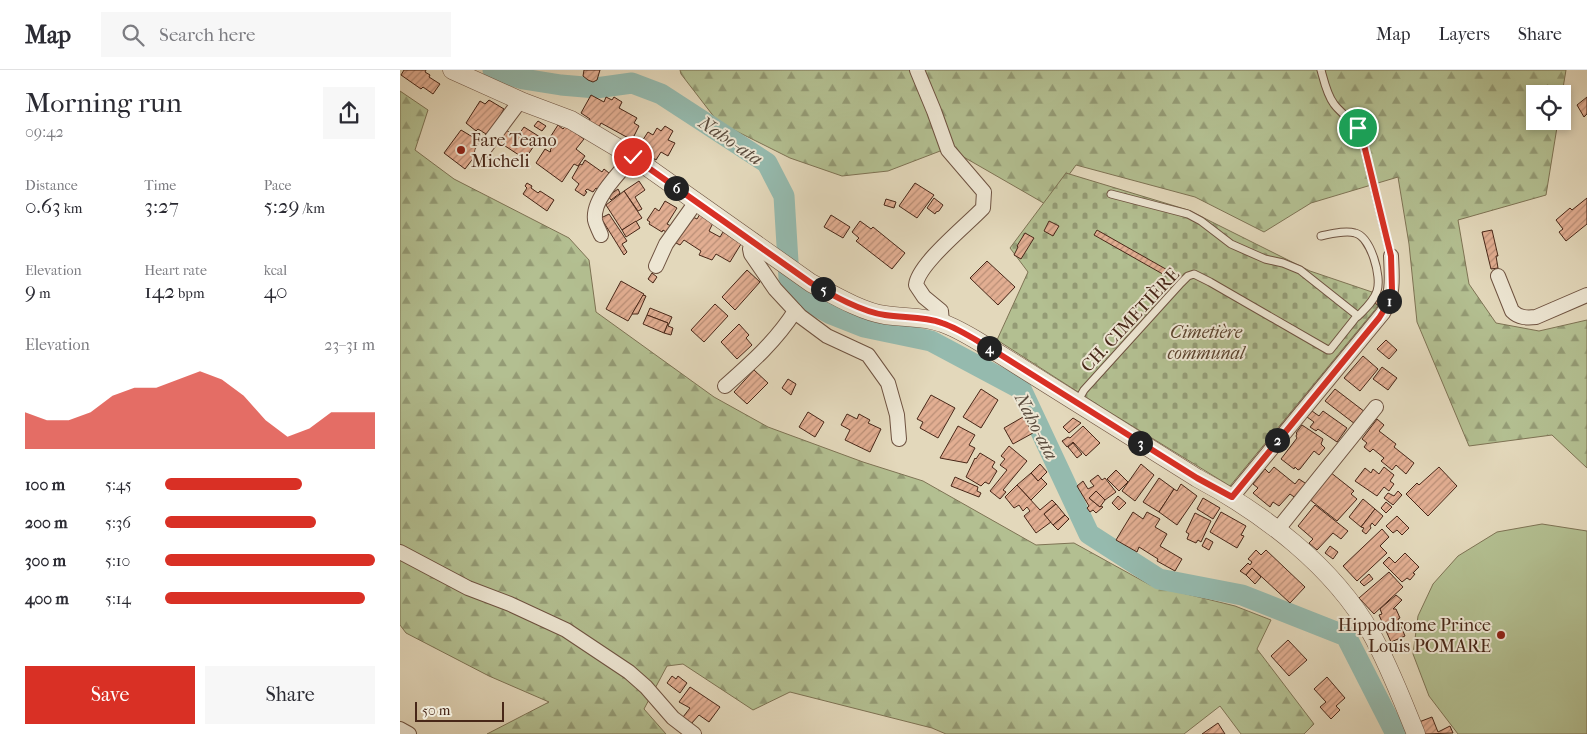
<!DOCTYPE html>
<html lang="en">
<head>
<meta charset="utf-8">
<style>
	body { margin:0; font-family:"IM FELL French Canon",serif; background:#f7f7f7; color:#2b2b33; height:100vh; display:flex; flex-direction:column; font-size:19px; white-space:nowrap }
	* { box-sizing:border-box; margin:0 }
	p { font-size:16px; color:#7c7c81 }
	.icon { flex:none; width:28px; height:28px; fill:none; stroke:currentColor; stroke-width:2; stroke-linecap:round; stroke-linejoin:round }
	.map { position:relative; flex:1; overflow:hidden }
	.sheet { display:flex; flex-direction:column; background:#fff; width:400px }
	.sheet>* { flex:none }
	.controls { position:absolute; left:1126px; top:15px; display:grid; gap:10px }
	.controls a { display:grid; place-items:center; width:45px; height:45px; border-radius:0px; background:#fff; box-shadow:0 2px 8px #0003; font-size:25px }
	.scale { position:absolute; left:15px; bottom:12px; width:89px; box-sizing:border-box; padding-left:5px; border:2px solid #482718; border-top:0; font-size:14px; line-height:18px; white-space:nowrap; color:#482718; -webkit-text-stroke:4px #ede6d3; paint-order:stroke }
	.pin { position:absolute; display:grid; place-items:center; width:42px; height:42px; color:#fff; margin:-21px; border:2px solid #fff; border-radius:50%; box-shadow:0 1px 5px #0007 }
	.km { position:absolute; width:25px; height:25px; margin:-12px; border-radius:50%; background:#222; color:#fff; font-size:14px; line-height:25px; text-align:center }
	.round { display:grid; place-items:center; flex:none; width:52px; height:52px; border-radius:0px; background:#f7f7f7 }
	.summary { display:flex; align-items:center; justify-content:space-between; height:85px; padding:0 25px }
	h1 { font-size:28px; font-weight:600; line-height:38px }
	.metrics { display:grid; grid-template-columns:repeat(3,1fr); gap:8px; height:85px; padding:5px 25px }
	.metrics div { display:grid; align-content:center }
	.metrics b { font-size:21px; font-weight:600 }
	.metrics small { font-size:14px; font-weight:400 }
	.metrics p { font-size:14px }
	.chart { height:140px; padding:10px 25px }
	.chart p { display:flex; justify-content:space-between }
	.chart svg { width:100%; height:90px; margin-top:5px; fill:#d93025; opacity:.7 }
	.primary-button { display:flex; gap:10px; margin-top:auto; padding:10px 25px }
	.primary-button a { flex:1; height:58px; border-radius:0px; background:#d93025; color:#fff; font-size:20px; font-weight:600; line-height:58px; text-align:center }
	.primary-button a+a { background:#f7f7f7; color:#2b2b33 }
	ul { padding:0 25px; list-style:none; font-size:16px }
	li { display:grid; grid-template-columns:80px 60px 1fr; align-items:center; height:38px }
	li i { height:12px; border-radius:6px; background:#d93025 }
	header { display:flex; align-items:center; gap:30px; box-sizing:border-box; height:70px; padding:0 25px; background:#fff; border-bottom:1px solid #e1e1e2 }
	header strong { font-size:24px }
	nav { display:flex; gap:28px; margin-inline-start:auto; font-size:18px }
	.search { width:350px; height:45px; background:#f7f7f7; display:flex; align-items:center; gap:12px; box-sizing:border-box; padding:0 18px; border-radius:0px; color:#7c7c81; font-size:19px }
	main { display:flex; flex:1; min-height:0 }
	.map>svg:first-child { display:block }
</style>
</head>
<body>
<header>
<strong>Map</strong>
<div class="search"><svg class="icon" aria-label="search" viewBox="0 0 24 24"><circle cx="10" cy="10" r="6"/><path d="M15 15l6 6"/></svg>Search here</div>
<nav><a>Map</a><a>Layers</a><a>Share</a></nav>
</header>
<main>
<section class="sheet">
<div class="summary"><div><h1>Morning run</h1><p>09:42</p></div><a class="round"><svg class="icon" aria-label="share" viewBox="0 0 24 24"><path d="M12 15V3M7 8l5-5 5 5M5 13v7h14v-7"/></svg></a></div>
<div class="metrics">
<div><p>Distance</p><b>0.63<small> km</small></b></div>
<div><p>Time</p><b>3:27</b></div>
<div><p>Pace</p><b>5:29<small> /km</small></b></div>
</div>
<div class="metrics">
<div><p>Elevation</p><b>9<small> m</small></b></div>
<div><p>Heart rate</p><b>142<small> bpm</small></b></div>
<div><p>kcal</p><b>40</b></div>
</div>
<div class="chart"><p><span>Elevation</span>23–31 m</p>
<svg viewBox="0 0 160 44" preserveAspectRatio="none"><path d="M0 44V26L10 30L20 30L30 26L40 18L50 14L60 14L70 10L80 6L90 10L100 18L110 30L120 38L130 34L140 26L150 26L160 26V44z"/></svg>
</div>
<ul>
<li><b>100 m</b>5:45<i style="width:65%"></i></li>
<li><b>200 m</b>5:36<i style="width:72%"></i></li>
<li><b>300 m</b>5:10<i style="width:100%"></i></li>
<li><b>400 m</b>5:14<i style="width:95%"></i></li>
</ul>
<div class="primary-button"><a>Save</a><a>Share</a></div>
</section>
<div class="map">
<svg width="1187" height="664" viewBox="0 0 1187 664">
	<defs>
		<pattern id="forest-firs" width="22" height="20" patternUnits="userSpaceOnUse" patternTransform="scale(1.25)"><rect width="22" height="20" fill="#b3bf91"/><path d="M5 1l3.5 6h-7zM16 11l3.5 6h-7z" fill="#949b75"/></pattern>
		<pattern id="cemetery-stones" width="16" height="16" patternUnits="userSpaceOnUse" patternTransform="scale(1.25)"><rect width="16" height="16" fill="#b3bf91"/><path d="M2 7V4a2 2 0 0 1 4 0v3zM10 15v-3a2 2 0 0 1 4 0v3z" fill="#949b75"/></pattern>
		<pattern id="building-hatch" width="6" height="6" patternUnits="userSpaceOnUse" patternTransform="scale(1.25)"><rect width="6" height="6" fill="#e2ae92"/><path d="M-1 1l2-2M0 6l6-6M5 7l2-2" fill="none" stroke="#b98e76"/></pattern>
	</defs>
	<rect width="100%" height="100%" fill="#e3d8bb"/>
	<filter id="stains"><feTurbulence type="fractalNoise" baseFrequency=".004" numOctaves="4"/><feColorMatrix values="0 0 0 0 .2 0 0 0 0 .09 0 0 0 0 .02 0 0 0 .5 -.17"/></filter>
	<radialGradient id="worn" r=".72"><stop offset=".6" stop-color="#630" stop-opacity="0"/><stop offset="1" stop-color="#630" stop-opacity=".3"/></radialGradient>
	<g fill="url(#forest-firs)" stroke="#7e7354">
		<polygon points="280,0 1166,0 1162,24 1135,24 1135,51 1158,51 1146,125 1058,150 1069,214 1096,253 1139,261 1187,250 1187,398 1152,365 1069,376 1017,252 1009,174 998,107 911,133 864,162 795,127 676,95 647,135 548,78 488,101 442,106 390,88 318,52 281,4"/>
		<polygon points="0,21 28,40 15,80 54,109 169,168 189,190 196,242 314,327 368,357 463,392 523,411 636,475 674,473 750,515 835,536 871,550 857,579 914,654 904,664 841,664 820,636 784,664 546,664 532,658 390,622 353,640 283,594 267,596 244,639 266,664 87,664 149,632 89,606 6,563 0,555"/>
	</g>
	<polygon fill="url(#cemetery-stones)" stroke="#7e7354" points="666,103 788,140 910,201 972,222 978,236 830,416 703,338 597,270 628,202 610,178"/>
	<polygon fill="#b3bf91" stroke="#7e7354" points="1142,454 1187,461 1187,664 1058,664 1029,626 1013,584 1018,546 1033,514 1058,486 1097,462"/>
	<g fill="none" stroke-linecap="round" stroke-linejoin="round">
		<polyline stroke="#95baae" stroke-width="21" points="93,0 123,9 161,15 196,18 232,13 261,24 367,93 384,126 389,208 394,219 404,229 431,244 464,257 531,271 621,319 689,464 759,509 842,525 946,566 996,664"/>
	</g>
	<g fill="url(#building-hatch)" stroke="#482718">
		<polygon points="4,0 26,0 25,2 30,5 29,7 40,14 33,24 23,17 21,19 1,5"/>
		<polygon points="184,0 200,0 197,10 193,12 188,10 183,6"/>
		<polygon points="191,25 204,32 206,27 212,30 214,27 222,32 219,38 237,48 234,53 239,56 232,70 201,53 199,57 189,51 190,49 181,43"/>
		<polygon points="1187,27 1187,44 1184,47 1177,35"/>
		<polygon points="89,30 104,39 97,51 100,53 88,68 85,65 86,64 78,59 76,61 66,53 80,31 85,34"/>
		<polygon points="138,51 146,56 142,61 134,56"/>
		<polygon points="158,55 163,59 166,56 184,69 176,79 185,86 178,96 174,94 162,112 136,93 145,79 150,82 151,81 150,80 153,76 147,72"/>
		<polygon points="265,56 273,61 268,70 275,73 268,86 261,82 256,90 237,79 248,62 253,65 257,58 261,61"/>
		<polygon points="124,57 140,67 125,89 99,72 106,60 117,67"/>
		<polygon points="61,60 81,72 75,79 78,82 65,99 44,83"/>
		<polygon points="185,90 202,102 204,99 209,103 200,121 196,118 193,122 187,119 185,121 187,122 184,126 175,120 179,114 172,108 180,94 182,95"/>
		<polygon points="239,111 245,120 235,127 242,139 238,141 224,121"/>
		<polygon points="127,113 132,116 131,118 138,123 140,121 154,130 147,141 123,124 127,118 125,116"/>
		<polygon points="515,113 534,125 517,148 499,136"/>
		<polygon points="218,119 220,123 211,130 208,126"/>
		<polygon points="224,121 242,148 222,160 206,135"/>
		<polygon points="534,128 543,135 539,141 536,142 535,144 527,138"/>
		<polygon points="1187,128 1187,154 1166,171 1159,162 1163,159 1156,150 1170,138 1172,140"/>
		<polygon points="486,129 496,132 494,138 484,135"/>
		<polygon points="265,131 277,138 267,154 273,157 269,164 263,160 262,162 249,154 250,152 247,150 255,138 259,141"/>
		<polygon points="209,144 227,171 222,174 227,182 224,185 201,148"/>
		<polygon points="300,144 313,153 309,161 320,167 323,162 341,174 330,192 316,184 312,190 299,185 301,181 284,170 280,175 274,172 291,146 297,149"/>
		<polygon points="431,145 450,157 443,168 424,157"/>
		<polygon points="236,151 240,158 226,167 222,160"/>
		<polygon points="460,151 471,159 473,157 505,183 492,199 456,171 459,168 452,162"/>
		<polygon points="649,151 659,156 653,166 644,161"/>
		<polygon points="697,160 778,206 775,211 694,165"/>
		<polygon points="1092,160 1098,186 1096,186 1098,198 1091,199 1082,162"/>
		<polygon points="625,163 634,168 621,189 614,185 618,177 617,176"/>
		<polygon points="587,191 615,217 598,235 570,208"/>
		<polygon points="347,200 360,212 335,240 322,227"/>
		<polygon points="252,203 257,207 253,213 248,209"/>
		<polygon points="221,211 244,224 228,251 206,239"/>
		<polygon points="243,225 246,226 238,244 232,244"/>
		<polygon points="979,226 984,228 979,236 975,233"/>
		<polygon points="315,234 328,246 304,272 291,260"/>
		<polygon points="250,238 272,247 268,256 273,258 271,265 264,263 268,253 247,245"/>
		<polygon points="247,245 268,253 264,263 243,254"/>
		<polygon points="339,254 349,265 346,268 352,275 337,289 321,272"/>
		<polygon points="986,270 997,280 989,289 977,279"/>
		<polygon points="963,286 978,299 960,321 944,308"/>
		<polygon points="982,297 997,308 988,320 973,309"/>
		<polygon points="354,300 368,313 347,334 334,322"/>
		<polygon points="388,309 396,314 391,325 382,318"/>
		<polygon points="581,319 598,330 581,358 563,347"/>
		<polygon points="935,319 965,342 955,354 925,331"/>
		<polygon points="531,325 555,338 538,368 520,358 523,352 517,349"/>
		<polygon points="912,341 919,346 923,341 947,358 937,372 918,359 916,361 910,357 914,352 907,347"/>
		<polygon points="408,342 424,352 415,367 399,357"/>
		<polygon points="447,344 457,349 459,344 470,350 468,353 481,359 470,382 445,370 450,360 441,355"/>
		<polygon points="623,347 633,363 613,374 604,358"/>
		<polygon points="673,348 681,353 669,363 663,357"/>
		<polygon points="977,349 984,355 979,361 996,374 994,377 1014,393 1006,404 996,395 992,400 981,391 984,388 973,379 970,382 964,377 967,373 962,369"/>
		<polygon points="902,355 923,369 921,374 925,378 919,385 914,381 900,399 898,400 895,397 894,399 881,389 897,368 896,366 897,364 896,363"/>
		<polygon points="558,356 575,365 569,375 575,378 567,393 540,388"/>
		<polygon points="683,356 700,373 686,386 673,372 667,377 662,371 668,367 670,368"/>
		<polygon points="673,373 682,384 677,388 668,377"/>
		<polygon points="609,376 627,391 603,420 606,422 600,429 590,421 607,400 600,395 605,389 601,386"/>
		<polygon points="580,383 595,392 592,397 597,401 589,414 585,412 581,416 566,407 575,388 576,389"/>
		<polygon points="640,394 647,402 638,411 631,403"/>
		<polygon points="741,394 754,405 735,431 722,421"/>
		<polygon points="874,397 895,414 899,409 908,415 897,429 890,424 879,436 873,432 870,437 853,423 858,418 853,414 865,399 869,403"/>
		<polygon points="984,397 994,405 990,411 994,414 989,421 984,417 977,426 955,411 965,398 971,403 973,399 979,404"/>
		<polygon points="1039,397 1057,416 1028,446 1006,424 1017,413 1019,415"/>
		<polygon points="716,400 728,412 719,421 707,409"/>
		<polygon points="930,402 954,421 951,424 957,429 937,451 909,429"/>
		<polygon points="631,403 638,411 641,408 647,414 631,430 617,415"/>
		<polygon points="698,405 702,410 705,408 716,422 705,430 696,421 689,428 700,437 701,436 703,437 696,443 693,440 690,442 687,438 689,436 677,416 683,411 688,419 694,416 690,411"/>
		<polygon points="555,407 578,417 577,421 581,423 579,427 551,416"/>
		<polygon points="759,408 774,419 759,442 743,432"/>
		<polygon points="781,414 797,426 777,455 759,442 774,419 777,421"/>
		<polygon points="617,415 640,440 652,430 656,434 644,444 651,452 636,463 624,446 630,441 627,437 623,441 619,435 614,438 605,427"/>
		<polygon points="696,421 705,430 700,437 689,428"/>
		<polygon points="998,421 1002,425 993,435 984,428 988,423 994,426"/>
		<polygon points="718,426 726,433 719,440 712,433"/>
		<polygon points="803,428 820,438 813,449 797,439"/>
		<polygon points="963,429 975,439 961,457 949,447"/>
		<polygon points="986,432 992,437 986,443 981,438"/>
		<polygon points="656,434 665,445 653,455 644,444"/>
		<polygon points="915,435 948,461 941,469 933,463 917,480 909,473 913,469 898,456"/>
		<polygon points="975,439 983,446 975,456 972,453 970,456 971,458 966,464 962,461 964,458 961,457"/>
		<polygon points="733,442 743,449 747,442 760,449 755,457 767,464 760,476 782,489 775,501 757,491 758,489 739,477 737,482 716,470"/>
		<polygon points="821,442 846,456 841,465 844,466 837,478 810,462"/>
		<polygon points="795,443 811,451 801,472 798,470 796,473 787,469 789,464 786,462"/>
		<polygon points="665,445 669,449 658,460 653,455"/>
		<polygon points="997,446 1009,458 1002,465 997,460 993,463 986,456"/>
		<polygon points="982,459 989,467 980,476 987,483 957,511 943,496"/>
		<polygon points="806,468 813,472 809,480 802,476"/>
		<polygon points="930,476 938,482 933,489 925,483"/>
		<polygon points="856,480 861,485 866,480 905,517 890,533 852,498 846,505 840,501 848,493 850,495 852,492 848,489"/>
		<polygon points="1005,483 1019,497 1013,503 1015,504 1010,510 1007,508 1002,512 983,493 989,487 995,493"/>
		<polygon points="852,498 861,507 855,514 846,505"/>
		<polygon points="989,502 1003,517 974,544 959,528"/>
		<polygon points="969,504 973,509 964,516 960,512"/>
		<polygon points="996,525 1002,530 993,539 996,539 1000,548 998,549 1005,566 991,572 979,545 982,544 980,539"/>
		<polygon points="888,570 907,590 889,606 871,586"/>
		<polygon points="272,606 276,609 278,606 287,613 280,623 267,613"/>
		<polygon points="927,607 945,628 936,636 940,640 931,649 920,637 926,632 914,619"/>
		<polygon points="290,617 320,637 309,652 299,645 291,654 283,647 290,638 279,632"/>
		<polygon points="1032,647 1038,662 1050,656 1053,663 1024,664 1019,652"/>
		<polygon points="818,653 825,664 802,664"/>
	</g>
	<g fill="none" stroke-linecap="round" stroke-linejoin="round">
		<defs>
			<g id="service">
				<path d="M921 0C924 11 927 25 934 34 942 45 956 52 961 65L991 186"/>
				<path d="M711 124 788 144 801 151 831 174 865 189 883 193 900 200 958 246C965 239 974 231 977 221 982 207 971 167 955 163 945 160 931 164 921 166"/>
				<polyline points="677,332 684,320 781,213 788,206 794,204 810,212 928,280 930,280 957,246"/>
			</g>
			<g id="minor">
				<path d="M517 0 534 41 548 80 584 122 583 138C567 155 518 194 516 215L524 227 541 241 542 253"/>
				<polyline points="82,82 120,31"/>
				<path d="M201 165C199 160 196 155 195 150 192 129 220 102 233 87"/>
				<polyline points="354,171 350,179 351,184 375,219 400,246 427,266 468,285 488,313 497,345 499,369"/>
				<polyline points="256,196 266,174 296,132"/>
				<path d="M1098 206 1112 241C1119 248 1127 248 1136 247L1187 225"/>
				<path d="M325 316C351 293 376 271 395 241"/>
				<path d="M832 427 983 243C994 225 992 207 991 186"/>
				<polyline points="878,459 976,337"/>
				<polyline points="0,482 68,518 110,534 166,560 229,602 246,617 273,648 294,664"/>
				<polyline points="0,659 9,664"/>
			</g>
			<path id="tertiary" d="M52 0 123 32 171 50 233 87 411 213C432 224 462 242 485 245 504 248 524 246 542 253 560 259 577 271 593 280L797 408C864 444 933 496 971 563 989 595 1002 630 1016 664"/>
		</defs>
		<use href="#service" stroke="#6f5341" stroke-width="9"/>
		<use href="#minor" stroke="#6f5341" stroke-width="16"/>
		<use href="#tertiary" stroke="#6f5341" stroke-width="19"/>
		<use href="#service" stroke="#ede6d3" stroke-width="7"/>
		<use href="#minor" stroke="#ede6d3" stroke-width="14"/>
		<use href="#tertiary" stroke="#ede6d3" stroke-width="18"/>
	</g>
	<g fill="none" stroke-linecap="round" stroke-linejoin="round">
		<defs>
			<path id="route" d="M233 87 411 213C432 225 462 242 485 245 504 248 524 246 542 253 560 259 577 271 593 280L797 408 832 427 979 248 989 232 992 220 991 186 965 79 958 58"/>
		</defs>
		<use href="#route" stroke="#fff" stroke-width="10"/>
		<use href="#route" stroke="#d93025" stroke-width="6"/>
	</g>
	<g fill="#8f2418" stroke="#ede6d3" stroke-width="2">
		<circle cx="61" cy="80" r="5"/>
		<circle cx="1101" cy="565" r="5"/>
	</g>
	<g text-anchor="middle" stroke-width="4" stroke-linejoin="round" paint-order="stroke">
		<g font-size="18" fill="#482718" stroke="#ede6d3" text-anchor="start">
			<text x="71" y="76">Fare Teano<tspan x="71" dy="21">Micheli</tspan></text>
			<text x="1091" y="561" text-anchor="end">Hippodrome Prince<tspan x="1091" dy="21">Louis POMARE</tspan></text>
		</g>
		<g font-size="18" fill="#482718" stroke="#ede6d3">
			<text transform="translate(730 250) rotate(-47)" y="6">CH. CIMETIÈRE</text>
		</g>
		<g font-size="18" font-style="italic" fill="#5d4530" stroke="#ede6d3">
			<text x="806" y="268">Cimetière<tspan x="806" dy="21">communal</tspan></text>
		</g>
		<g font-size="19" font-style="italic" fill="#5b4c3e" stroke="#ede6d3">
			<text transform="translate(331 70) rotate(34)" y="7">Naho-ata</text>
			<text transform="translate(637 356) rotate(63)" y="7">Naho-ata</text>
		</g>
	</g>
	<rect width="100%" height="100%" filter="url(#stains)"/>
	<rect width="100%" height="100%" fill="url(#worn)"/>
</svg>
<div class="controls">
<a><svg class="icon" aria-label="locate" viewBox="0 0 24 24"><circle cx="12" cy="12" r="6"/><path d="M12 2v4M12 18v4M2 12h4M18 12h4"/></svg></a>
</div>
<div class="scale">50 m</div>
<div class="pin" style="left:958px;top:58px;background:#1e9e55"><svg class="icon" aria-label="arrive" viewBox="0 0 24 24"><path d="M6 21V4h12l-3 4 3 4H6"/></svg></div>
<div class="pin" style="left:233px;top:87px;background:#d93025"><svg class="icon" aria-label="check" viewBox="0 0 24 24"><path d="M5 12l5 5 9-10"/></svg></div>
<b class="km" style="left:989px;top:231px">1</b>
<b class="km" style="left:877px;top:370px">2</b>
<b class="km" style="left:740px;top:373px">3</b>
<b class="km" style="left:589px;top:278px">4</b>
<b class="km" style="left:423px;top:219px">5</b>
<b class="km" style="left:276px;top:118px">6</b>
</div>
</main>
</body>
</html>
